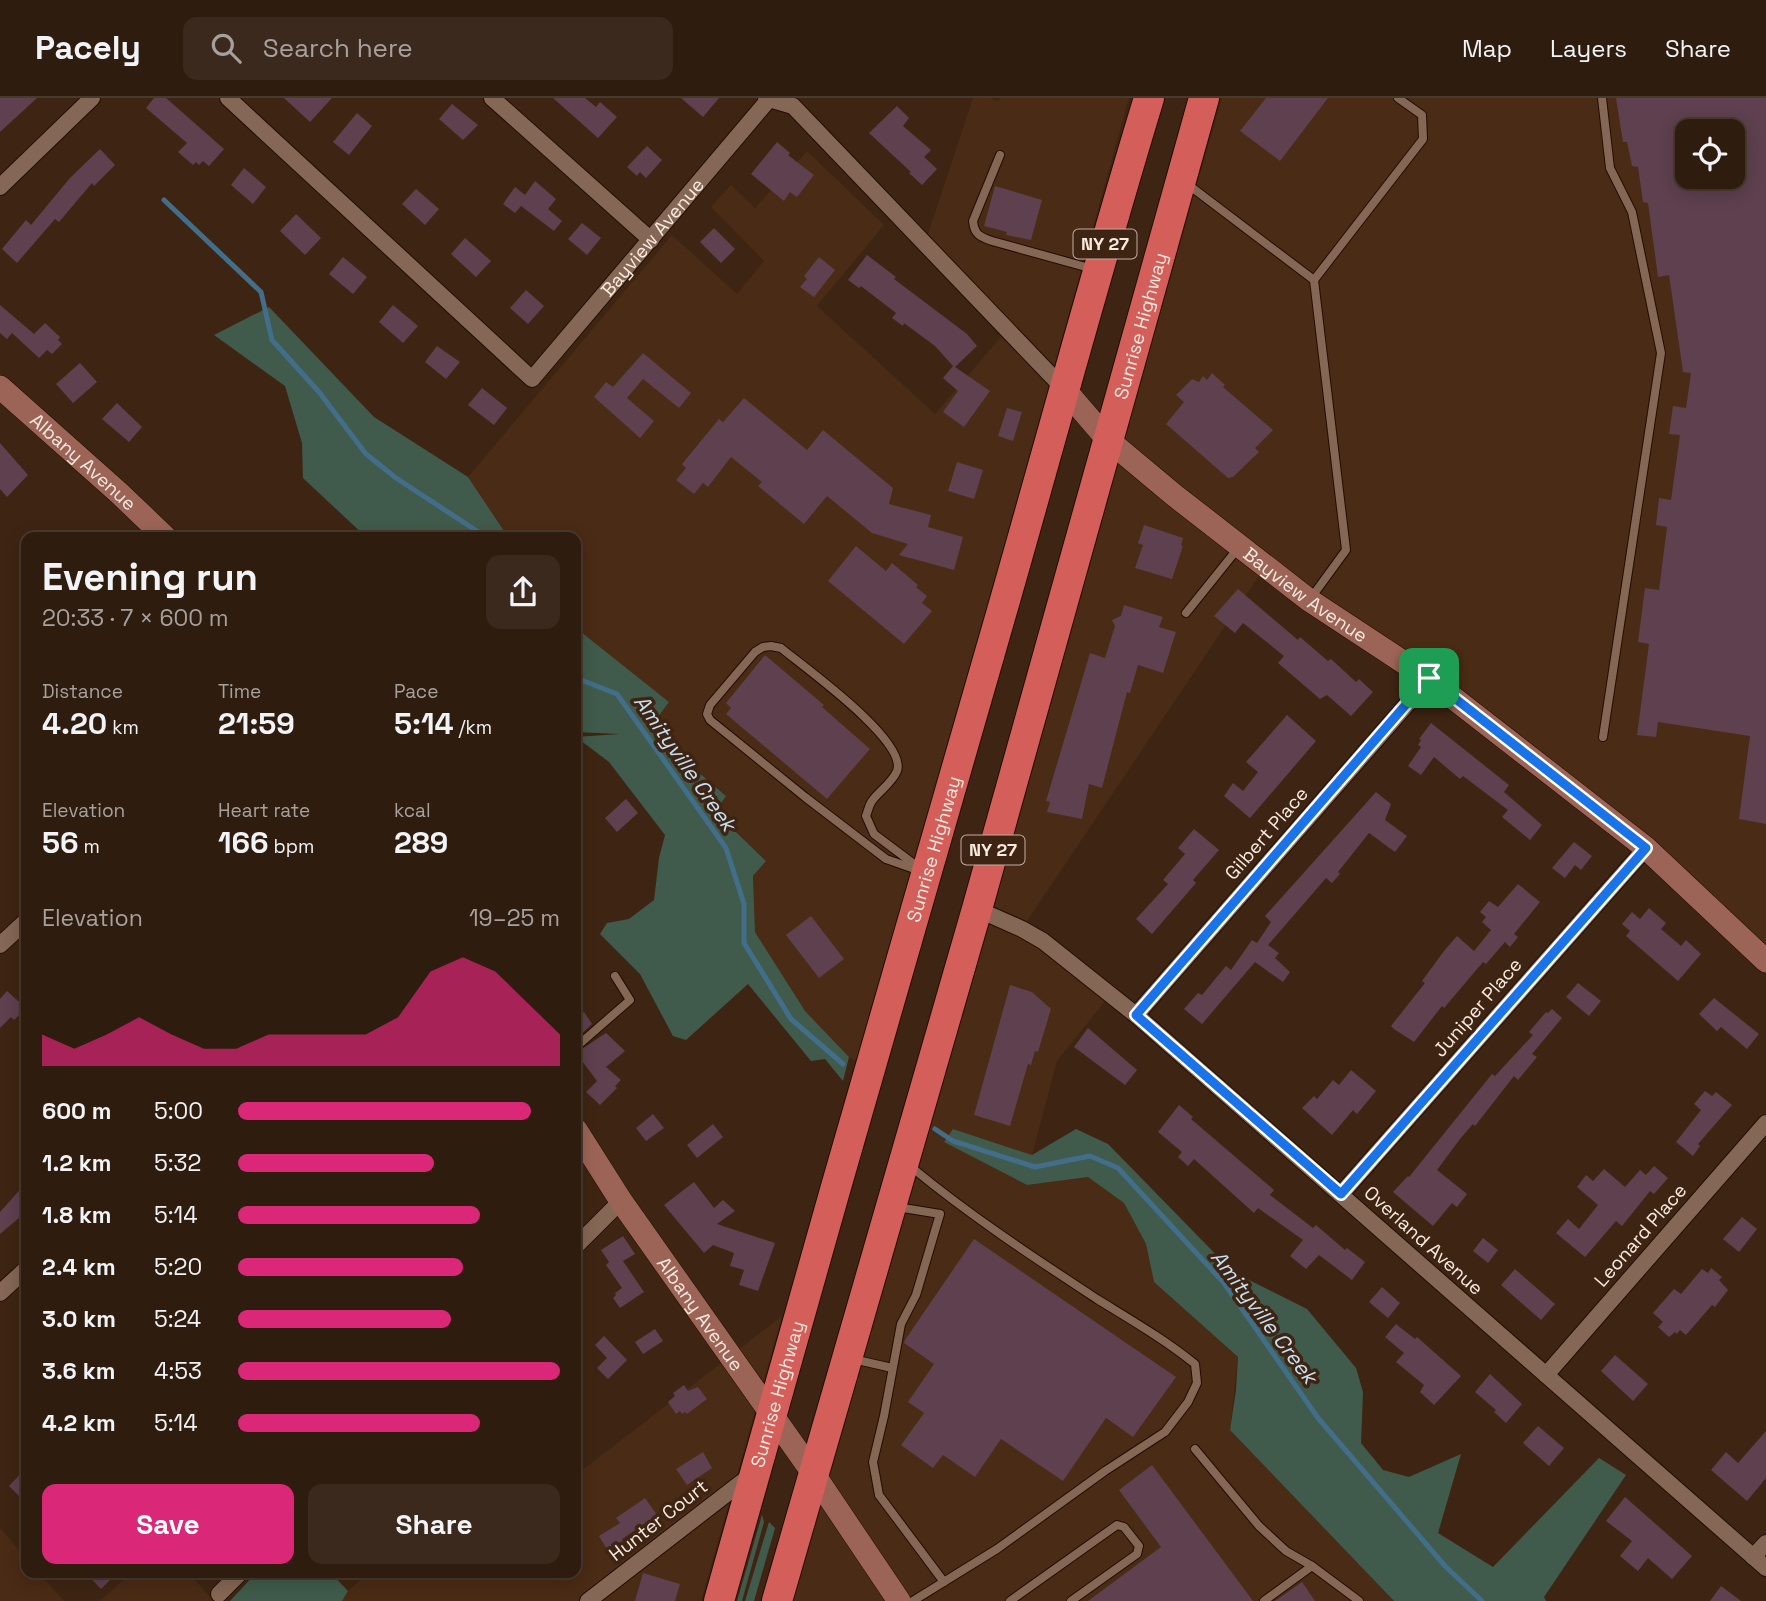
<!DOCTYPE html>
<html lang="en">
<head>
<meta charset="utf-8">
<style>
	body { margin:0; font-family:"Space Grotesk",sans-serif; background:#3a291c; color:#f1f3f6; height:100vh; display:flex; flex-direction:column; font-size:26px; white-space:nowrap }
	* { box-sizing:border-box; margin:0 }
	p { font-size:23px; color:#a7a19e }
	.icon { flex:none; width:38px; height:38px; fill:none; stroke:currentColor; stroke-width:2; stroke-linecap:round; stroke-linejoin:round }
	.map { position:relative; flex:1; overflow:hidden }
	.side { position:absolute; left:21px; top:434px; width:560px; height:1046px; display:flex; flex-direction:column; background:#2e1c0e; border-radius:14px; box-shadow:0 4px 18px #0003,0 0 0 2px #493a2e }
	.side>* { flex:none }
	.controls { position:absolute; left:1675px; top:21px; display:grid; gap:14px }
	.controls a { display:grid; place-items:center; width:70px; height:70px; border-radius:14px; background:#2e1c0e; box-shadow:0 4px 18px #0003,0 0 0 2px #493a2e; font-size:35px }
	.pin { position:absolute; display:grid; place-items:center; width:60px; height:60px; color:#fff; margin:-30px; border-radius:14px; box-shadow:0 4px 10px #0006 }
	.round { display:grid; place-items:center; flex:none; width:74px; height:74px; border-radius:14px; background:#3a291c }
	.summary { display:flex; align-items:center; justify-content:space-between; height:119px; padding:0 21px }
	h1 { font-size:38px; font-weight:700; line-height:52px }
	.figures { display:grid; grid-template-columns:repeat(3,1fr); gap:10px; height:119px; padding:7px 21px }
	.figures div { display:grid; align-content:center }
	.figures b { font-size:30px; font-weight:700 }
	.figures small { font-size:19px; font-weight:400 }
	.figures p { font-size:19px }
	.chart { height:196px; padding:14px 21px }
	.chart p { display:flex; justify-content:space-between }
	.chart svg { width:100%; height:126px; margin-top:7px; fill:#db2777; opacity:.7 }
	.cta { display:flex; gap:14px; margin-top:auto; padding:14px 21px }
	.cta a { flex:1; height:80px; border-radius:14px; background:#db2777; color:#fff; font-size:28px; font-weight:700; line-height:80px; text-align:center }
	.cta a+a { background:#3a291c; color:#f1f3f6 }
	ul { padding:0 21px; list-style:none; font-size:23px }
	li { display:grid; grid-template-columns:112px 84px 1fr; align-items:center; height:52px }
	li i { height:18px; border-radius:9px; background:#db2777 }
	header { display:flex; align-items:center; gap:42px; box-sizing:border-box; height:98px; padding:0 35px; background:#2e1c0e; border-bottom:2px solid #493a2e }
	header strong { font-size:33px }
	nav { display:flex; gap:38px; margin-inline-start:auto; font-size:24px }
	.search { width:490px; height:63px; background:#3a291c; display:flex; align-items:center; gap:18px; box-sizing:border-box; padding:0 24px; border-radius:14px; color:#a7a19e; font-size:26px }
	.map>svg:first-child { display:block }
</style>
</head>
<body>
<header>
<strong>Pacely</strong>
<div class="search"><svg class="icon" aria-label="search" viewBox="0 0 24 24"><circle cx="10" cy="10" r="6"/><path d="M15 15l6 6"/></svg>Search here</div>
<nav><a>Map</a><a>Layers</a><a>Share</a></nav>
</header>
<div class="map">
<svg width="1766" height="1503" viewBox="0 0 1766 1503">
	<rect width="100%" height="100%" fill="#3e2513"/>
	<g fill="#4a2b15" fill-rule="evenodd">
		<polygon points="973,0 990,0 998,3 1000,0 1129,0 860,965 849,959 805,913 755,834 753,778 766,762 714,714 726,697 648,631 669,604 576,530 576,439 508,439 468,379 672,137 737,196 764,163 711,109 731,87 755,110 807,53 884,127 817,208 935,316 1011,227 927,139"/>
		<path d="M1222 0H1766V873L1653 763 1420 582 1258 479 1019 835 1106 902 1057 963 1032 1057 953 1031 945 1044 1027 1087 1089 1079 1124 1105 1146 1146 1154 1184 1238 1259 1230 1332 1394 1503H789ZM1687 33H1732V79H1687Z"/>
		<polygon points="782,1218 701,1503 342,1503 348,1493 368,1475 576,1475 576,1377"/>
		<polygon points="0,1430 26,1460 26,1475 39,1475 64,1503 0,1503"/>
		<polygon points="131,1475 189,1475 213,1503 100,1503"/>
	</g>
	<g fill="#405b4b">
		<polygon points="269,209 374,319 468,379 508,439 366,439 303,380 302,345 285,288 214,237"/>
		<polygon points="576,530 669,604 649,631 726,698 715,714 766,763 753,778 755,834 805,913 849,959 843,983 825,961 811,963 748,886 686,942 673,938 640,876 600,836 607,825 629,821 654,802 659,760 665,737 609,664 576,639 620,636 576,634"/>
		<polygon points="953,1031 1032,1057 1076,1031 1108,1046 1233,1174 1307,1211 1356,1270 1363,1294 1361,1345 1383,1372 1409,1379 1461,1356 1438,1435 1493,1469 1599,1360 1626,1377 1544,1499 1546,1503 1394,1503 1230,1332 1236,1292 1238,1259 1154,1184 1146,1146 1124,1105 1088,1079 1027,1087 944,1044"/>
		<polygon points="762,1417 764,1424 742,1503 737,1503"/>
		<polygon points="769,1424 775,1430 754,1503 745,1503"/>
		<polygon points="256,1475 331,1475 348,1493 342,1503 230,1503"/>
	</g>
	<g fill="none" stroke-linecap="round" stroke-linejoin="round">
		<g stroke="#436e8a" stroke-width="5">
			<polyline points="164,102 261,194 272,242 319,294 366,356 396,380 486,439"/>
			<polyline points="576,580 617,596 726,750 744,806 744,845 791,921 843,966"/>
			<polyline points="935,1031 953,1043 1035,1069 1090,1058 1118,1070 1224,1185 1318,1320 1445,1468 1482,1503"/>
		</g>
	</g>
	<g fill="#5e404e" fill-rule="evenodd">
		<polygon points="0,0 37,0 0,34"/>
		<polygon points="154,0 166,0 224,51 209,68 203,63 199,67 196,64 193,67 178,54 187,45 146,10"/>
		<polygon points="284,0 332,0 310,24"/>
		<polygon points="553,0 585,0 596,9 600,4 617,19 598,40"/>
		<polygon points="681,0 719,0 703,19"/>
		<polygon points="1266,0 1328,0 1280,63 1240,33"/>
		<path d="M1616 0H1766V726L1739 721 1750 638 1658 624 1656 639 1637 637 1649 546 1638 544 1645 490 1659 492 1667 429 1656 427 1659 400 1671 402 1680 337 1669 336 1673 308 1686 310 1691 275 1683 274 1669 177 1658 179 1648 105 1643 104 1638 69 1632 68 1627 44H1623ZM1687 33H1732V79H1687Z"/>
		<polygon points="452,6 478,27 463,42 439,21"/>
		<polygon points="897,8 909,20 903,28 931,52 924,59 937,71 922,87 909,75 911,74 869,35"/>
		<polygon points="357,15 372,28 349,57 333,44"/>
		<polygon points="777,44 790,55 788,57 814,77 797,99 790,94 784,103 751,76"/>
		<polygon points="647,48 662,62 646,80 640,74 637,78 627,69"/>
		<polygon points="100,51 115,67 94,88 92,85 59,124 55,121 17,165 2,151 26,122 31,127 70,80"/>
		<polygon points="244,70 266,89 253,106 231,87"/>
		<polygon points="535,83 556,101 548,111 562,123 554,133 521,108 515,115 503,106 515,89 525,97"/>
		<polygon points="995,88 1042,102 1031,142 1006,137 1007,134 984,128"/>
		<polygon points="416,91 439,111 425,127 402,106"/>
		<polygon points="296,116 321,140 305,157 280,133"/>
		<polygon points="582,125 601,140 587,157 568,141"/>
		<polygon points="714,130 735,151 721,165 700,144"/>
		<polygon points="465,140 491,163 476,179 451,156"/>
		<polygon points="867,157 896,179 894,181 967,236 977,248 955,269 990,293 964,329 943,314 958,293 943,280 953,268 935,248 904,225 903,228 892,220 896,215 861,188 859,190 848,182"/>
		<polygon points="343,159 367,179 353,196 329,176"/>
		<polygon points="819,159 835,172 814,199 800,189 807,181 804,178"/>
		<polygon points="526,192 544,208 528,226 510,210"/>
		<polygon points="0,207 34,236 45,225 60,239 58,242 62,246 52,256 47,252 39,260 12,235 7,241 0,235"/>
		<polygon points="393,207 418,228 403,245 379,224"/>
		<polygon points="437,248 460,264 446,281 425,264"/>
		<polygon points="643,255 691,295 679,310 643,281 627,300 654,323 640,340 594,299 606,284 613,289"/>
		<polygon points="80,265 97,284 73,305 56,286"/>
		<polygon points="1212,275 1225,287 1223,289 1273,332 1255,350 1259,354 1233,379 1228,380 1166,326 1184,304 1176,297 1192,281 1199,284 1203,278 1207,282"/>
		<polygon points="482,290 507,310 494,327 468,307"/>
		<polygon points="744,300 807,352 823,332 893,390 889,406 931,417 928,429 963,439 954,472 899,457 908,446 872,435 827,398 804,426 758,388 762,384 731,359 708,389 703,385 694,396 676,382 686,370 682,366 719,321 723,324"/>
		<polygon points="117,305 142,329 129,344 102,321"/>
		<polygon points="1007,310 1022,314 1013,343 998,338"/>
		<polygon points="0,345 28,377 7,399 0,391"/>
		<polygon points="957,364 983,372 974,401 948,393"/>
		<polygon points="1144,427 1183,440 1181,448 1183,448 1172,481 1135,470 1143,447 1138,445"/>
		<polygon points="856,448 886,473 892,465 918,487 916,489 927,498 922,505 932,513 904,546 828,483"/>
		<polygon points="1238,491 1298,542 1300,539 1328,563 1331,561 1356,584 1359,581 1373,594 1351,618 1327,597 1320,601 1278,565 1284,558 1243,525 1235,535 1214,518"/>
		<polygon points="1124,507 1163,519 1159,529 1176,534 1163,575 1138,567 1130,595 1127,594 1102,690 1089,686 1082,721 1047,714 1050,704 1046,703 1090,555 1105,560 1115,528 1112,522 1121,518"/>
		<polygon points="765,557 824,607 822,609 870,651 827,701 726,616 731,610 726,605"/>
		<polygon points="1287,617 1316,643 1250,720 1224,698 1233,685 1243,693 1258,674 1246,664"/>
		<polygon points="1431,625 1509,687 1504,694 1542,727 1530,742 1502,719 1508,712 1463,678 1460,681 1434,659 1421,677 1408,668 1421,649 1418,647 1421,642 1419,641"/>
		<polygon points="1376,694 1391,706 1385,722 1407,738 1395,754 1369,735 1338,774 1340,776 1332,785 1326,780 1268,847 1279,855 1275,860 1290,874 1283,884 1255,864 1202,926 1184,911 1198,895 1202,897 1226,868 1231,872 1252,842 1257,845 1271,824 1265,818"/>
		<polygon points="626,701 638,715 617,734 605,720"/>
		<polygon points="1194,731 1219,752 1193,782 1196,785 1152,836 1136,821 1168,786 1163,782 1185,756 1178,750"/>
		<polygon points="1574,744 1592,758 1581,772 1575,767 1565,780 1552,770"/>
		<polygon points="1518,786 1540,804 1514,836 1518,839 1510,849 1505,844 1486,866 1483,864 1444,910 1442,908 1414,944 1394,931 1391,928 1425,885 1422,883 1444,853 1457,838 1474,853 1491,832 1482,824 1486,819 1480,814 1489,803 1498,809"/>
		<polygon points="1649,810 1666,825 1661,831 1681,848 1686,842 1701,856 1678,883 1626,838 1630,833 1622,826 1632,814 1640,821"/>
		<polygon points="811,818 844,861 819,880 786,837"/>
		<polygon points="1578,885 1601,903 1589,918 1566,899"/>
		<polygon points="1010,887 1032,894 1051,911 1038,954 1035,953 1031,967 1028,966 1010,1028 974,1017"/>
		<polygon points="7,893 26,910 14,922 11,919 0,930 0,901"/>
		<polygon points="1714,900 1759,936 1747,951 1721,929 1717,933 1699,916"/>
		<polygon points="1552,911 1562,920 1532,956 1537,959 1518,982 1514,978 1475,1028 1473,1026 1460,1041 1437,1072 1467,1096 1457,1109 1452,1105 1433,1128 1393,1094 1408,1078 1409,1079 1492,976 1495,978 1533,937 1529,934 1546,914 1548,915"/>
		<polygon points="584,914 592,926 576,941 576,920"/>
		<polygon points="1088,930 1137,972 1125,987 1074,949"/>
		<polygon points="606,935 625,953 606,969 621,982 615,988 617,990 600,1007 586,994 597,983 576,955"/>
		<polygon points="1351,972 1376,993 1357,1016 1353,1012 1332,1037 1302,1010 1314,998 1317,1001 1333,982 1339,987"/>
		<polygon points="1705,993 1712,998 1716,994 1732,1007 1698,1046 1700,1048 1693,1058 1676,1044 1701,1012 1694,1006"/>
		<polygon points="1179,1007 1193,1019 1191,1021 1274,1092 1270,1097 1313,1130 1316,1127 1345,1152 1347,1150 1365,1164 1352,1182 1319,1157 1306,1171 1290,1158 1303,1142 1258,1110 1254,1115 1194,1061 1188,1068 1178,1059 1182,1054 1158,1034"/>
		<polygon points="653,1016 664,1030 646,1043 636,1030"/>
		<polygon points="713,1026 723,1039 697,1060 687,1047"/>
		<polygon points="1654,1068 1668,1080 1654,1096 1650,1093 1622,1128 1616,1123 1585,1159 1556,1135 1568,1121 1579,1131 1598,1107 1577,1089 1586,1077 1593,1083 1604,1071 1625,1089 1640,1072 1646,1077"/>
		<polygon points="694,1084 714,1110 723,1102 735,1113 717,1126 775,1145 758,1193 739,1187 744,1172 730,1168 734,1155 713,1147 704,1155 664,1107"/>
		<polygon points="26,1085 26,1114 0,1136 0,1114"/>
		<polygon points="1742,1119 1757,1131 1739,1154 1723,1141"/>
		<polygon points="623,1138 635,1156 623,1163 644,1194 620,1210 613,1200 616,1197 615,1195 622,1190 606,1167 609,1164 601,1152"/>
		<polygon points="1483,1140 1498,1152 1488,1165 1473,1153"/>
		<polygon points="974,1141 1176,1279 1133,1339 1106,1320 1063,1383 1001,1341 975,1379 943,1357 933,1370 901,1347 924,1315 908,1304 934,1266 904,1245 905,1242"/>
		<polygon points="1711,1170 1722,1179 1719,1182 1728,1192 1715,1209 1712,1207 1686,1237 1680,1232 1677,1236 1675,1234 1669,1239 1658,1229 1663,1224 1653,1215 1674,1191 1681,1196 1702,1171 1708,1175"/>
		<polygon points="1515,1171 1555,1206 1541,1222 1501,1187"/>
		<polygon points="1382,1189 1400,1205 1388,1220 1369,1204"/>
		<polygon points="1396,1226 1415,1241 1417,1239 1461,1278 1434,1307 1420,1294 1424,1287 1396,1264 1404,1255 1385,1239"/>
		<polygon points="655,1231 663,1243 643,1256 635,1244"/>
		<polygon points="604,1238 627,1262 608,1281 597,1270 607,1260 595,1247"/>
		<polygon points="1615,1257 1648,1286 1633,1303 1601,1273"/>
		<polygon points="1490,1276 1522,1306 1506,1325 1494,1314 1496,1312 1475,1294"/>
		<polygon points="684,1287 688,1293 698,1289 707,1301 687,1316 685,1314 682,1316 680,1313 676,1316 668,1304 675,1298 673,1295"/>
		<polygon points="1538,1328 1564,1350 1549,1368 1523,1345"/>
		<polygon points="1766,1333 1766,1380 1747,1403 1711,1372 1726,1354 1738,1365"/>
		<polygon points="703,1354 712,1370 687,1387 676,1371"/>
		<polygon points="1152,1367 1253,1503 1088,1503 1161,1449 1119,1392"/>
		<polygon points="26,1370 26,1405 9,1388"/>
		<polygon points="1625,1399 1692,1458 1672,1481 1648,1460 1638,1473 1620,1458 1632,1443 1606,1423"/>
		<polygon points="645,1400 657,1417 622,1441 626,1453 613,1461 599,1438 620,1425 616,1420"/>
		<polygon points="86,1475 117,1475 101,1491"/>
		<polygon points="643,1475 680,1486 675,1503 635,1503"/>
		<polygon points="1302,1484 1315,1503 1275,1503"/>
		<polygon points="1721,1488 1741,1503 1710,1503"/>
	</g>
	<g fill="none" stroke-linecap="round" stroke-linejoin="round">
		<defs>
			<g id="lane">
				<polyline points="1602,0 1610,70 1632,114 1661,255 1603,639"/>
				<path d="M1000 57 973 123C974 136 980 139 992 143L1093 171"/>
				<polyline points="1186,85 1314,182"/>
				<polyline points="1311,500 1346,452 1314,182 1423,41 1422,17 1398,0"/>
				<polyline points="1186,515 1239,449"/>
				<path d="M771 548 781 550C804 569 908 643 897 673 892 685 879 693 872 703 869 707 868 713 866 718L874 736 926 775 886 761 805 699 710 622 707 616 710 607 755 554 763 549Z"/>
				<polyline points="576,949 630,902 615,878"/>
				<path d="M910 1068C969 1117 1033 1159 1097 1201 1131 1222 1164 1241 1195 1266L1197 1285 1188 1304 1165 1334 1105 1373 997 1451 913 1503"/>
				<polyline points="897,1109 940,1116 916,1197 901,1226 884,1318 873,1364 879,1397 944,1484"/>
				<polyline points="853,1261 892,1270"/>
				<polyline points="1195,1351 1259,1428 1286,1453 1312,1468 1359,1503"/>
				<polyline points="1010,1503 1117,1427 1124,1429 1139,1448 1137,1456 1071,1503"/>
				<polyline points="1264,1503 1312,1468"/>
			</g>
			<g id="street">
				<path id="s1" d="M228 0 532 281 770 0"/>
				<polyline points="492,0 651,142"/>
				<polyline points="766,0 793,8 1065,292"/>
				<polyline points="0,89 92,0"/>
				<polyline points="977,811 1022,831 1043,843 1136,917 1766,1470"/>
				<polyline points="0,847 26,823"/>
				<polyline points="1136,917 1429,581"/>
				<polyline points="1341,1096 1646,750"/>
				<polyline points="576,1148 621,1103"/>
				<polyline points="0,1195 26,1171"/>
				<polyline points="1546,1277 1766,1025"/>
				<polyline points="1753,1459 1766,1445"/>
				<polyline points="219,1496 240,1475"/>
				<polyline points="588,1503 751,1377"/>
			</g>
			<g id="secondary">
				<path id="s2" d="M0 289 119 395 165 439"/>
				<path id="s3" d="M1065 292 1107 341 1174 397 1309 502 1429 581 1646 750 1766 863"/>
				<path id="s4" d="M576 1032 621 1103 813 1375 899 1503"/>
			</g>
			<g id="highway">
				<path id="s5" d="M719 1503C807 1185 900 868 991 551 1044 368 1093 183 1149 0"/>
				<path id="s6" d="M777 1503 977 811 1204 0"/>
			</g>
		</defs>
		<use href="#lane" stroke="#240d00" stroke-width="10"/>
		<use href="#street" stroke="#240d00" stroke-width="18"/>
		<use href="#secondary" stroke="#240d00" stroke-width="24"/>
		<use href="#highway" stroke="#240d00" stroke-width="32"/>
		<use href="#lane" stroke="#846754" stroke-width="8"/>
		<use href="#street" stroke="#846754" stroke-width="16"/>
		<use href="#secondary" stroke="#9c6456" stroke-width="23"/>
		<use href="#highway" stroke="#d45e5a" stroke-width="30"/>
	</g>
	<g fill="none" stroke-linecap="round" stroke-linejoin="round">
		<defs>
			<polygon id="route" points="1429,580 1646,750 1341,1096 1136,917"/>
		</defs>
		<use href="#route" stroke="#fff" stroke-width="14"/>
		<use href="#route" stroke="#1a73e8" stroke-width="9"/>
	</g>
	<g text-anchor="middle" stroke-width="7" stroke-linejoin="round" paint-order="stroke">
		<g fill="#3e2513" stroke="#c2aea1" stroke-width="2">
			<rect x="1073.5" y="131.5" width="63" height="29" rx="5"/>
			<rect x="961.5" y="737.5" width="63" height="29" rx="5"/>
		</g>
		<g font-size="18" font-weight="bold" fill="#fae9de">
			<text x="1105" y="152">NY 27</text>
			<text x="993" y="758">NY 27</text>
		</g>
		<g font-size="19" fill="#fae9de" stroke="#3e2513">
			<text dy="7" stroke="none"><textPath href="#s1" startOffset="600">Bayview Avenue</textPath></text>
			<text dy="7" stroke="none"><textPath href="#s6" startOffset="1326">Sunrise Highway</textPath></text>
			<text dy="7" stroke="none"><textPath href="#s2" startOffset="112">Albany Avenue</textPath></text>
			<text dy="7" stroke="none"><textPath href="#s3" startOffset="317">Bayview Avenue</textPath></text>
			<text transform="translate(1266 735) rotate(-49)" y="7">Gilbert Place</text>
			<text dy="7" stroke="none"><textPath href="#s5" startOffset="782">Sunrise Highway</textPath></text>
			<text transform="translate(1477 909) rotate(-49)" y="7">Juniper Place</text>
			<text transform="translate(1640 1137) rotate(-49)" y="7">Leonard Place</text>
			<text transform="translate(1424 1142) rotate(42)" y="7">Overland Avenue</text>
			<text dy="7" stroke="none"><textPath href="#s4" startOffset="222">Albany Avenue</textPath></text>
			<text dy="7" stroke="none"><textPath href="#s5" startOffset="215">Sunrise Highway</textPath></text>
			<text transform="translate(658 1422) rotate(-38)" y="7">Hunter Court</text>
		</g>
		<g font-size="21" font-style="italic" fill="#c7e1f4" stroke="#3e2513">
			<text transform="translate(685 665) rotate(55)" y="7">Amityville Creek</text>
			<text transform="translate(1264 1219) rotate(53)" y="7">Amityville Creek</text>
		</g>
	</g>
</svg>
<div class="controls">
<a><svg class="icon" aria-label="locate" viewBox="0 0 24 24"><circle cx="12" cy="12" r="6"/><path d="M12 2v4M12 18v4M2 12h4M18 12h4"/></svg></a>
</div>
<div class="pin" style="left:1429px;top:580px;background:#1e9e55"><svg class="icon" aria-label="arrive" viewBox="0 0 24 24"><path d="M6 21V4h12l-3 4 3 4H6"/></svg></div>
<section class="side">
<div class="summary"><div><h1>Evening run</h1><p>20:33 · 7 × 600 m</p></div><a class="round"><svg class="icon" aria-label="share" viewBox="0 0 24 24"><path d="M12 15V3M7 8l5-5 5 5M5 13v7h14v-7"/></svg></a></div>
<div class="figures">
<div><p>Distance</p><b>4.20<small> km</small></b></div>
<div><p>Time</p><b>21:59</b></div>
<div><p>Pace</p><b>5:14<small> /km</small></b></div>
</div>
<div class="figures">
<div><p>Elevation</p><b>56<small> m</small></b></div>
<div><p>Heart rate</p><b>166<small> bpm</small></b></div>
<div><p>kcal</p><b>289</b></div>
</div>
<div class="chart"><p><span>Elevation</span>19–25 m</p>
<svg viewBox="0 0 160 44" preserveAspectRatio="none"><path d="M0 44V33L10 38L20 33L30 27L40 33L50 38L60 38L70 33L80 33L90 33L100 33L110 27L120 11L130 6L140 11L150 22L160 33V44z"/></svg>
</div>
<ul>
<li><b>600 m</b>5:00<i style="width:91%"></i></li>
<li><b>1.2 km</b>5:32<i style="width:61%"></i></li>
<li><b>1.8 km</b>5:14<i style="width:75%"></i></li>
<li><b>2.4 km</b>5:20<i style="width:70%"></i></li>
<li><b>3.0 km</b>5:24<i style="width:66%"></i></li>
<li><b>3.6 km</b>4:53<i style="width:100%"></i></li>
<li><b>4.2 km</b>5:14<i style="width:75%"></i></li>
</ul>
<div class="cta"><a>Save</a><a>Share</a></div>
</section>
</div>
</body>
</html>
